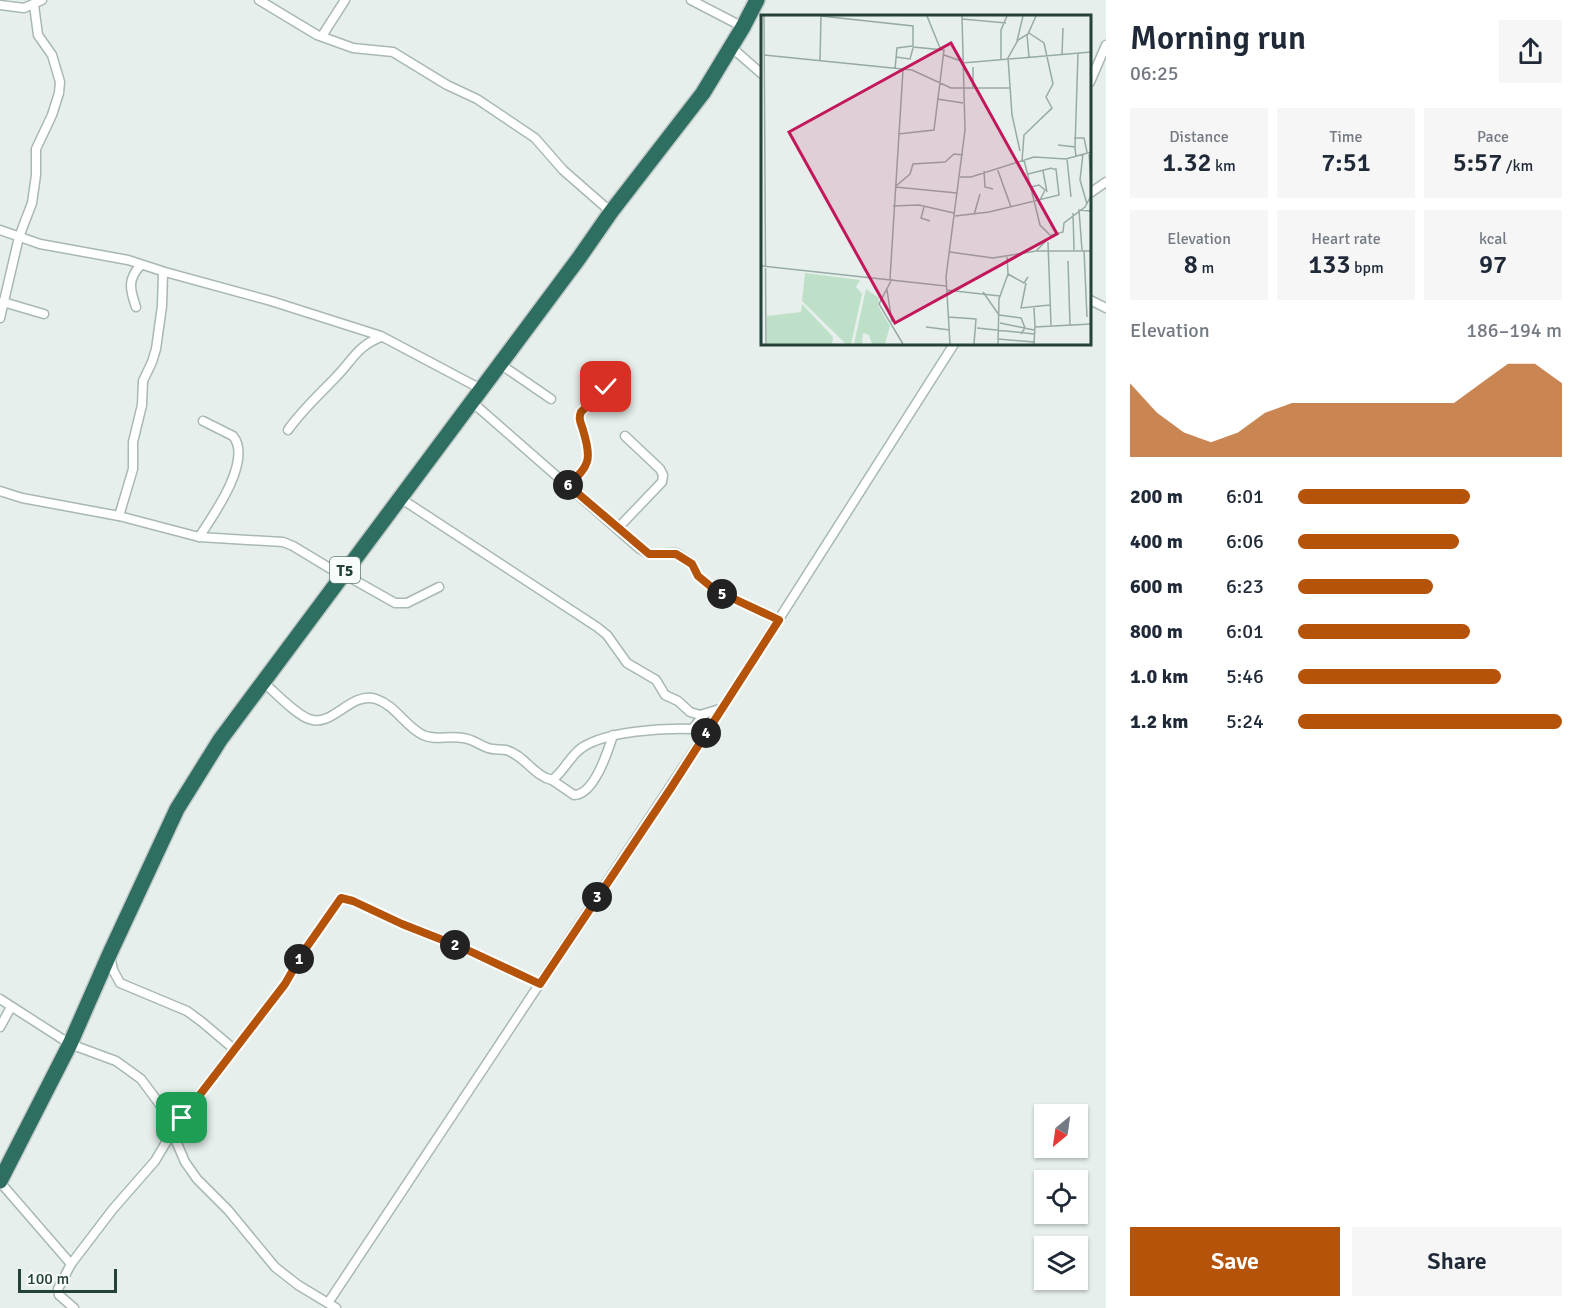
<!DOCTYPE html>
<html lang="en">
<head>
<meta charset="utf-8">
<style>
	body { margin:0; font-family:Signika,sans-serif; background:#f6f6f7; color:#1f2937; height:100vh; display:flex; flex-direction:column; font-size:22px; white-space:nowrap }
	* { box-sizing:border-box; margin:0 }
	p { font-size:20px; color:#747a83 }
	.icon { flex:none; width:33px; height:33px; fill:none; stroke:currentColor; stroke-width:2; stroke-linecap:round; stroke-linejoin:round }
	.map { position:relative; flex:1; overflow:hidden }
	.panel { display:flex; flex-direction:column; background:#fff; width:480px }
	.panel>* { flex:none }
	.needle { width:39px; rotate:209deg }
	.buttons { position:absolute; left:1034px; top:1104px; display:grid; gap:12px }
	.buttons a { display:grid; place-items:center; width:54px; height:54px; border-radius:0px; background:#fff; box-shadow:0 2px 4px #0004; font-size:30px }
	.scale { position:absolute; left:18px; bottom:15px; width:99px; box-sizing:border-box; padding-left:6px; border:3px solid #24423a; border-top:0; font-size:16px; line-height:21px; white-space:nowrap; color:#24423a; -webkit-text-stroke:4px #f7fbf9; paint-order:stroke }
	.pin { position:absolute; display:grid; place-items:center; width:51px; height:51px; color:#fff; margin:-26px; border-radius:12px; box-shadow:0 3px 9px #0006 }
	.km { position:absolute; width:30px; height:30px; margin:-15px; border-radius:50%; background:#222; color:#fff; font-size:16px; line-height:30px; text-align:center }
	.round { display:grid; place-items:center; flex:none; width:63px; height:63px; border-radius:0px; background:#f6f6f7 }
	.summary { display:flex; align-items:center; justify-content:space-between; height:102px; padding:0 24px }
	h1 { font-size:33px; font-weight:600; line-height:45px }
	.stats { display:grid; grid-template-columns:repeat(3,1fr); gap:9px; height:102px; padding:6px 24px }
	.stats div { display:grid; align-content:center; border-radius:0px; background:#f6f6f7; text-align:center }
	.stats b { font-size:26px; font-weight:600 }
	.stats small { font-size:16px; font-weight:400 }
	.stats p { font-size:16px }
	.chart { height:168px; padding:12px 24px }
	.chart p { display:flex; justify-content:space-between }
	.chart svg { width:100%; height:108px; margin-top:6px; fill:#b45309; opacity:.7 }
	.button { display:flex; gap:12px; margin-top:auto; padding:12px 24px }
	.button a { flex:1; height:69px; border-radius:0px; background:#b45309; color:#fff; font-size:24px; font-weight:600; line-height:69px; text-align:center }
	.button a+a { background:#f6f6f7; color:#1f2937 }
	ul { padding:0 24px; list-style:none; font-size:20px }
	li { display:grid; grid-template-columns:96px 72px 1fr; align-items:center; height:45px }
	li i { height:15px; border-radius:8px; background:#b45309 }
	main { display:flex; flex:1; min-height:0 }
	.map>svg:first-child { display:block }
</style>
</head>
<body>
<main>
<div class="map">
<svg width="1106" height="1308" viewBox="0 0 1106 1308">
	<rect width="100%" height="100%" fill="#e6efeb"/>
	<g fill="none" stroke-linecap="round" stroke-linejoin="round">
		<defs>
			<g id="street">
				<polyline points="259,0 317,35 353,48 393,52 447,85 477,99 535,138 563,170 611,212"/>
				<polyline points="691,0 743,27"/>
				<polyline points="0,5 24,8 42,0"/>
				<polyline points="322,36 345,0"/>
				<polyline points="731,47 762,74"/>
				<polyline points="1090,82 1106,45"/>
				<polyline points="1090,193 1106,182"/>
				<polyline points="0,230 40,244 128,260 165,272 271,301 381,336 481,389"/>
				<polyline points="1090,300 1106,308"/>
				<polyline points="3,302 44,314"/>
				<path d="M136 307C130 290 127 279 141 265"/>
				<polyline points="0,318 19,237 32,203 36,175 36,149 52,115 59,93 60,82 52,55 38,35 34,5"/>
				<polyline points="500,364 551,399"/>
				<polyline points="472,402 640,549 649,554 676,553 692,564 698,576 715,590 779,620"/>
				<path d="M288 430C302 410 319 395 336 377 352 361 357 346 381 337"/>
				<path d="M568 485C590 466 592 459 583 430 581 423 578 419 581 412L606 387"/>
				<polyline points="0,491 22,498 119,516 199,537 283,542 293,546 341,575"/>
				<polyline points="400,498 597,627 607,635 627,663 656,680 665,695 678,701 690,712 700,715 723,708"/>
				<polyline points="119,516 133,469 133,442 142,405 143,381 152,362 156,349 162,306 163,272"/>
				<polyline points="617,529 662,482 663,475 660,469 625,436"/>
				<path d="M199 537C213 516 253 460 233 436L203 421"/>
				<polyline points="342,573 395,603 407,603 439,587"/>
				<path d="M263 682C275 692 295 714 309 719 333 728 350 691 376 699 395 705 405 726 423 735 436 741 449 735 463 738 473 739 479 745 488 748 494 750 500 749 506 750 524 755 534 776 552 780 564 772 570 755 583 747 608 731 663 728 692 729L704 715"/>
				<path d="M552 780 574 795C594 795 608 751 613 735"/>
				<polyline points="110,956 113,970 120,983 187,1011 202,1022 235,1050"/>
				<polyline points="0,999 70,1044 116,1061 141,1079 161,1106 185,1162 197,1179 228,1210 275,1267 298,1285 336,1308"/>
				<polyline points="0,1027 11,1007"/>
				<polyline points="0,1182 71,1264"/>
				<polyline points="328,1303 723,707 954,344"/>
				<polyline points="74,1308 59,1295 58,1289 71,1264 113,1209 155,1161 178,1122 285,984 304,951 341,898 353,901 402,924 463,948 540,984"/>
			</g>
			<polyline id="highway" points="0,1181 70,1044 110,953 177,809 220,740 579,258 611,212 703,93 743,27 757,0"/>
		</defs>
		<use href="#street" stroke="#a8b8b2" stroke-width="11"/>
		<use href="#highway" stroke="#c2cac8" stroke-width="18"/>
		<use href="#street" stroke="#fff" stroke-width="8"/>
		<use href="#highway" stroke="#2f6f62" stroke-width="15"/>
	</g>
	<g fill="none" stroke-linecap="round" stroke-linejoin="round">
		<defs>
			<path id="route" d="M182 1118 285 984 304 951 341 898 353 901 402 924 463 948 540 984 671 788 779 620 715 590 698 576 692 564 676 554H649L568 485C590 466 592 459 583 430 581 423 578 419 581 412L606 387"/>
		</defs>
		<use href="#route" stroke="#fff" stroke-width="12"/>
		<use href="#route" stroke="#b45309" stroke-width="8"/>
	</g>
	<g text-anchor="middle" stroke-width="4.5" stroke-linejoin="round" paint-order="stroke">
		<rect fill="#f7fbf9" stroke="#637a73" stroke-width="1.5" x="330" y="557" width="30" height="26" rx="4.5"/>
		<g font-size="16" font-weight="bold" fill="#24423a">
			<text x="345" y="576">T5</text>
		</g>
	</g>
	<g transform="translate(761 15)">
		<rect width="330" height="330" fill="#e6efeb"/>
		<path d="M44 258 99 265 95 272 101 279 90 329H85L41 286ZM105 274 118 283 117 291 129 311 124 329H111L108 320 102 318 101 329H93ZM41 289 72 322 71 329H6V301L40 297Z" fill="#bfe0c8"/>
		<path fill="none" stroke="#98aaa4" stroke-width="1.5" d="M3 1 5 329M60 1 152 11V32L183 35 173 115 137 119M166 1 179 33M201 4 245 8M266 20 268 42M256 26 262 1M3 40 151 55 190 73H249M183 40 200 46M301 40 302 13M135 42 149 44 152 33M240 44V15L246 1M59 46 60 1M201 48 330 37M212 52V72M134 54 136 33 151 31M176 84 202 88M313 123H323L326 137M297 130 314 132 315 142M314 132 317 38M259 136 251 100 247 43 257 25 267 19 275 1M328 137 330 170M322 139 319 165 326 189M306 144 310 182M263 145 279 210 290 221M261 146 263 120 291 93 285 82 292 69 283 28 268 18M236 153 250 192M223 156 224 172 232 174M282 156 286 177M267 159 291 153M199 162H210L273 142 305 144 330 137M135 171 149 159 152 149 184 147 193 139 202 140M134 172 196 178M270 172 278 170 284 175 279 185M132 191 158 190 193 198M163 192 160 203 169 206M312 198 313 235M213 200 219 179M194 201 228 197 298 180 295 154H291M287 227 290 310M321 235 318 195 330 196M323 235 326 302M275 236 291 220 302 217 303 208 324 192 330 181M189 237 232 243 275 236H330M307 246 309 310M0 251 185 271M247 259 263 268 267 262M129 264 142 55M131 264 118 289 142 329M265 268 260 293 289 290M126 275 131 307M185 275 239 281M222 277 238 300 260 303 264 313 260 319M273 293 274 312M187 302 215 304 213 329M239 308 273 315M165 312 189 315M216 313 273 319M237 324 273 327M189 329 185 262 204 115 201 1M237 329 238 284 247 259 246 240M273 329 274 312 330 309"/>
		<path fill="#c2185b" fill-opacity="0.15" stroke="#c2185b" stroke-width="3" d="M190 28 296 219 134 308 28 117Z"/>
		<rect width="330" height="330" fill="none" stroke="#24423a" stroke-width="3"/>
	</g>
</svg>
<div class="buttons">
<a><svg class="needle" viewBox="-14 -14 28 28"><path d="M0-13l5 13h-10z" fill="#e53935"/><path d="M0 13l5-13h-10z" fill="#747a83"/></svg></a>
<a><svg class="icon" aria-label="locate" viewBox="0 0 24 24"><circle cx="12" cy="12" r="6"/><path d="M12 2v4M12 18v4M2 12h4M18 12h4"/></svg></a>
<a><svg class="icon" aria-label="layers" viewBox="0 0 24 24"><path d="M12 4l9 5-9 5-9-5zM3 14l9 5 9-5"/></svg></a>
</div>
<div class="scale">100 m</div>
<div class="pin" style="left:182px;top:1118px;background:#1e9e55"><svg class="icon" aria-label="arrive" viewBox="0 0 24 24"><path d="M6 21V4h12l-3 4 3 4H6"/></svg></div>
<div class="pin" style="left:606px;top:387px;background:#d93025"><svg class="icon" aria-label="check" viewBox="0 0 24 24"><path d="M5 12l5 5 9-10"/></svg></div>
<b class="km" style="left:299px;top:959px">1</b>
<b class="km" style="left:455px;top:945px">2</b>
<b class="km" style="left:597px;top:897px">3</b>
<b class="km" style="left:706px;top:733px">4</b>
<b class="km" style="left:722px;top:594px">5</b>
<b class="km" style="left:568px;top:485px">6</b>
</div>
<section class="panel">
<div class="summary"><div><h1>Morning run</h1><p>06:25</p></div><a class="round"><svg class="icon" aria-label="share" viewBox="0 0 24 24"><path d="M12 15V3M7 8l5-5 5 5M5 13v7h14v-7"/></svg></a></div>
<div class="stats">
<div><p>Distance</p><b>1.32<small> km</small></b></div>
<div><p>Time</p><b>7:51</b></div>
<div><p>Pace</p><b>5:57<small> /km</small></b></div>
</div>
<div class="stats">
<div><p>Elevation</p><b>8<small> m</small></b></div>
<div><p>Heart rate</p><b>133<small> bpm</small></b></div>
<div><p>kcal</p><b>97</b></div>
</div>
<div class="chart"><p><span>Elevation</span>186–194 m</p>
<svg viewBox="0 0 160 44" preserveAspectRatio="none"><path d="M0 44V14L10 26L20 34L30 38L40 34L50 26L60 22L70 22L80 22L90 22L100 22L110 22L120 22L130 14L140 6L150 6L160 14V44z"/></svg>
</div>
<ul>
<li><b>200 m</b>6:01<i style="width:65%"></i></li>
<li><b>400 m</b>6:06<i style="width:61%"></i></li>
<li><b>600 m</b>6:23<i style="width:51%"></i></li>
<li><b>800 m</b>6:01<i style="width:65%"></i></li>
<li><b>1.0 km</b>5:46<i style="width:77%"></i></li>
<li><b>1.2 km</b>5:24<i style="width:100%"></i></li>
</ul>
<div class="button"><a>Save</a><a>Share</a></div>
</section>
</main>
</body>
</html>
